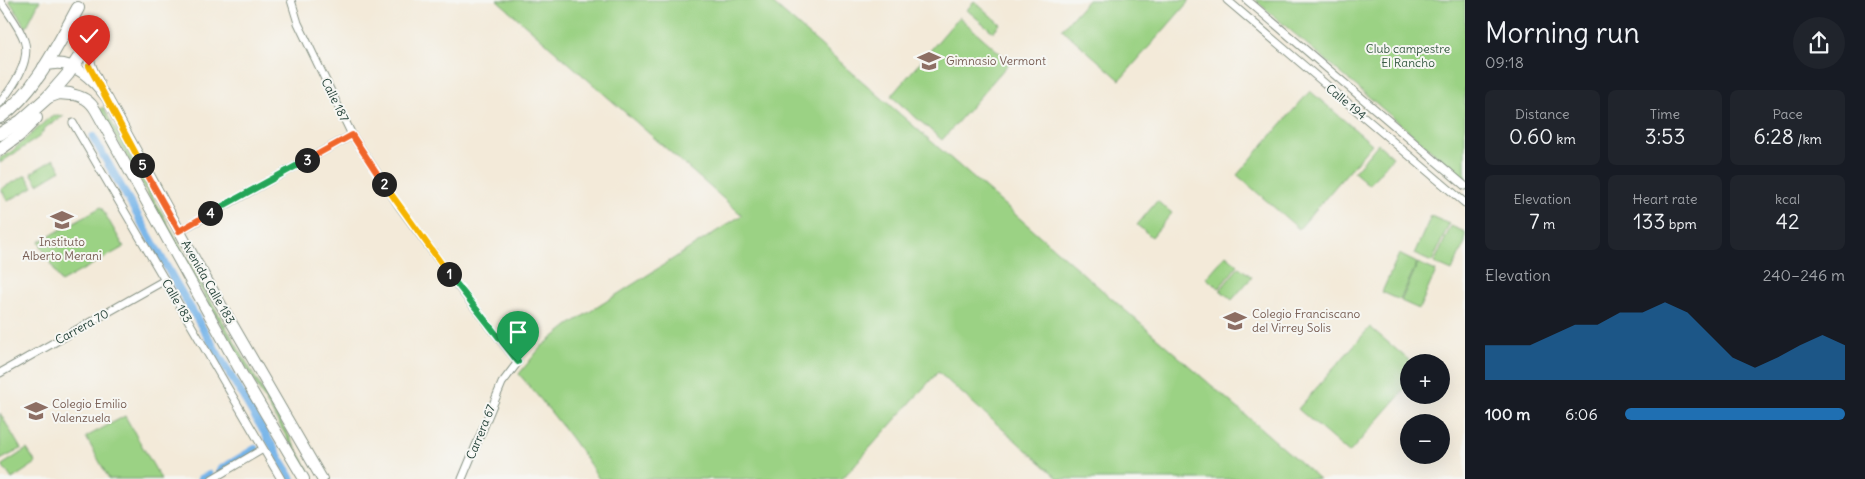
<!DOCTYPE html>
<html lang="en">
<head>
<meta charset="utf-8">
<style>
	body { margin:0; font-family:Delius,sans-serif; background:#20242c; color:#f1f3f6; height:100vh; display:flex; flex-direction:column; font-size:19px; white-space:nowrap }
	* { box-sizing:border-box; margin:0 }
	p { font-size:16px; color:#9ea1a6 }
	.icon { flex:none; width:28px; height:28px; fill:none; stroke:currentColor; stroke-width:2; stroke-linecap:round; stroke-linejoin:round }
	.map { position:relative; flex:1; overflow:hidden }
	.sheet { display:flex; flex-direction:column; background:#171b24; width:400px }
	.sheet>* { flex:none }
	.controls { position:absolute; left:1400px; top:354px; display:grid; gap:10px }
	.controls a { display:grid; place-items:center; width:50px; height:50px; border-radius:50%; background:#171b24; box-shadow:0 5px 20px #0002; font-size:25px }
	.pin { position:absolute; display:grid; place-items:center; width:42px; height:42px; color:#fff; margin:-51px -21px; border-radius:50% 50% 50% 0; rotate:-45deg; box-shadow:0 0 5px #0007 }
	.pin .icon { rotate:45deg }
	.km { position:absolute; width:25px; height:25px; margin:-12px; border-radius:50%; background:#222; color:#fff; font-size:14px; line-height:25px; text-align:center }
	.round { display:grid; place-items:center; flex:none; width:52px; height:52px; border-radius:26px; background:#20242c }
	.summary { display:flex; align-items:center; justify-content:space-between; height:85px; padding:0 20px }
	h1 { font-size:28px; font-weight:600; line-height:38px }
	.metrics { display:grid; grid-template-columns:repeat(3,1fr); gap:8px; height:85px; padding:5px 20px }
	.metrics div { display:grid; align-content:center; border-radius:8px; background:#20242c; text-align:center }
	.metrics b { font-size:21px; font-weight:600 }
	.metrics small { font-size:14px; font-weight:400 }
	.metrics p { font-size:14px }
	.chart { height:140px; padding:10px 20px }
	.chart p { display:flex; justify-content:space-between }
	.chart svg { width:100%; height:90px; margin-top:5px; fill:#1f6fb2; opacity:.7 }
	ul { padding:0 20px; list-style:none; font-size:16px }
	li { display:grid; grid-template-columns:80px 60px 1fr; align-items:center; height:38px }
	li i { height:12px; border-radius:6px; background:#1f6fb2 }
	main { display:flex; flex:1; min-height:0 }
	.map>svg:first-child { display:block }
</style>
</head>
<body>
<main>
<div class="map">
<svg width="1465" height="479" viewBox="0 0 1465 479">
	<rect width="100%" height="100%" fill="#f6f6f2"/>
	<filter id="ink" filterUnits="userSpaceOnUse"><feTurbulence type="fractalNoise" baseFrequency=".02" numOctaves="2"/><feDisplacementMap in="SourceGraphic" scale="10" xChannelSelector="R" yChannelSelector="G"/><feConvolveMatrix kernelMatrix="1 2 1 2 8 2 1 2 1" color-interpolation-filters="sRGB"/></filter>
	<filter id="wash" filterUnits="userSpaceOnUse"><feTurbulence type="fractalNoise" baseFrequency=".0096" numOctaves="4" result="noise"/><feDisplacementMap in="SourceGraphic" scale="20" xChannelSelector="R" yChannelSelector="G"/><feGaussianBlur stdDeviation="1.12" result="paint"/><feColorMatrix in="noise" values="0 0 0 0 0 0 0 0 0 0 0 0 0 0 0 0 0 1.4 0 .05"/><feComposite in="paint" operator="in"/></filter>
	<g filter="url(#wash)">
		<rect width="100%" height="100%" fill="#f3ead9"/>
		<g fill="#9bd284" stroke="#5d885c">
			<polygon points="9,0 40,0 26,28"/>
			<path d="M497 0H769L1319 479H1059L938 372 842 479H599C576 441 548 408 519 374L541 347 569 325 742 215Z"/>
			<polygon points="1088,0 1190,0 1120,80 1062,29"/>
			<polygon points="1255,0 1465,0 1465,179"/>
			<polygon points="974,1 1000,24 993,32 967,10"/>
			<polygon points="959,17 1010,62 942,140 891,96"/>
			<polygon points="1310,91 1372,144 1299,229 1237,175"/>
			<polygon points="103,107 211,301 314,479 311,479 208,302 100,109"/>
			<polygon points="57,115 64,116 46,127 39,137 0,163 0,158 12,151 49,118"/>
			<polygon points="1378,144 1393,157 1369,185 1354,172"/>
			<polygon points="54,159 61,170 38,184 31,173"/>
			<polygon points="26,175 33,187 8,201 1,189"/>
			<polygon points="1157,201 1172,213 1152,237 1137,225"/>
			<polygon points="101,207 124,247 61,282 39,242"/>
			<polygon points="1431,216 1449,224 1432,262 1414,254"/>
			<polygon points="1451,226 1465,232 1465,242 1452,271 1434,263"/>
			<polygon points="1399,254 1417,263 1400,300 1382,292"/>
			<polygon points="1226,255 1238,265 1219,288 1206,278"/>
			<polygon points="1418,263 1436,271 1419,309 1401,301"/>
			<polygon points="1239,267 1252,277 1232,300 1220,290"/>
			<polygon points="1370,327 1411,362 1409,362 1409,385 1349,453 1298,409"/>
			<polygon points="0,413 21,449 0,460"/>
			<polygon points="125,416 161,479 109,479 86,437"/>
			<polygon points="27,449 36,463 12,479 2,465"/>
		</g>
		<g fill="none" stroke-linecap="round" stroke-linejoin="round">
			<g stroke="#75b4e9" stroke-width="8">
				<polyline points="93,137 177,285 292,479"/>
				<polyline points="220,470 255,449"/>
				<polyline points="201,479 209,475"/>
			</g>
		</g>
	</g>
	<g filter="url(#ink)">
		<g fill="none" stroke-linecap="round" stroke-linejoin="round">
			<defs>
				<g id="street">
					<polyline points="291,0 298,23 352,135 399,206 457,285 518,362 502,383 462,479"/>
					<polyline points="1227,0 1465,203"/>
					<polyline points="1247,0 1465,186"/>
					<path d="M0 103C12 88 32 61 24 40 19 26 8 13 0 0"/>
					<polyline points="73,123 281,479"/>
					<polyline points="179,231 352,135"/>
					<polyline points="0,373 165,280"/>
					<polyline points="212,479 263,449"/>
				</g>
				<g id="primary">
					<path d="M90 42C86 59 91 69 99 84"/>
					<path d="M43 67C69 55 92 78 107 98L198 265 322 479"/>
					<path d="M70 94C82 96 90 100 96 111L242 374 304 479"/>
				</g>
				<g id="highway">
					<polyline points="48,97 68,74 91,39"/>
					<path d="M0 117C35 93 58 44 78 8"/>
					<polyline points="0,134 21,121 48,97 59,93 70,94"/>
					<polyline points="0,149 18,136 36,118"/>
				</g>
			</defs>
			<use href="#street" stroke="#899486" stroke-width="9"/>
			<use href="#primary" stroke="#899486" stroke-width="12"/>
			<use href="#highway" stroke="#899486" stroke-width="14"/>
			<use href="#street" stroke="#fff" stroke-width="7"/>
			<use href="#primary" stroke="#fff" stroke-width="10"/>
			<use href="#highway" stroke="#fff" stroke-width="12"/>
		</g>
	</g>
	<g fill="none" stroke-linecap="round" stroke-linejoin="round" filter="url(#ink)">
		<defs>
			<polyline id="split-1" points="449,274 518,362"/>
			<polyline id="split-2" points="384,184 449,274"/>
			<polyline id="split-3" points="307,160 352,135 384,184"/>
			<polyline id="split-4" points="210,213 307,160"/>
			<polyline id="split-5" points="142,165 179,231 210,213"/>
			<polyline id="split-6" points="89,66 142,165"/>
		</defs>
		<use href="#split-1" stroke="#fff" stroke-width="10"/>
		<use href="#split-2" stroke="#fff" stroke-width="10"/>
		<use href="#split-3" stroke="#fff" stroke-width="10"/>
		<use href="#split-4" stroke="#fff" stroke-width="10"/>
		<use href="#split-5" stroke="#fff" stroke-width="10"/>
		<use href="#split-6" stroke="#fff" stroke-width="10"/>
		<use href="#split-1" stroke="#22a559" stroke-width="6"/>
		<use href="#split-2" stroke="#f5b400" stroke-width="6"/>
		<use href="#split-3" stroke="#f0652b" stroke-width="6"/>
		<use href="#split-4" stroke="#22a559" stroke-width="6"/>
		<use href="#split-5" stroke="#f0652b" stroke-width="6"/>
		<use href="#split-6" stroke="#f5b400" stroke-width="6"/>
	</g>
	<defs>
		<symbol id="school-bare" viewBox="-9 -9 18 18"><path d="M0-5L7-2L0 1L-7-2ZM-4 1L0 2.5L4 1V4Q0 6-4 4Z" fill="#8d6e63" stroke="#f6f6f2" stroke-width="2.5" paint-order="stroke"/></symbol>
	</defs>
	<g fill-rule="evenodd">
		<use href="#school-bare" x="913" y="45" width="32" height="32"/>
		<use href="#school-bare" x="46" y="204" width="32" height="32"/>
		<use href="#school-bare" x="1219" y="305" width="32" height="32"/>
		<use href="#school-bare" x="20" y="395" width="32" height="32"/>
	</g>
	<g text-anchor="middle" stroke-width="4" stroke-linejoin="round" paint-order="stroke">
		<g font-size="12" fill="#385b44" stroke="#f6f6f2">
			<text x="1408" y="53">Club campestre<tspan x="1408" dy="14">El Rancho</tspan></text>
		</g>
		<g font-size="12" fill="#785e54" stroke="#f6f6f2" text-anchor="start">
			<text x="946" y="65">Gimnasio Vermont</text>
			<text x="62" y="246" text-anchor="middle">Instituto<tspan x="62" dy="14">Alberto Merani</tspan></text>
			<text x="1252" y="318">Colegio Franciscano<tspan x="1252" dy="14">del Virrey Solis</tspan></text>
			<text x="52" y="408">Colegio Emilio<tspan x="52" dy="14">Valenzuela</tspan></text>
		</g>
		<g font-size="12" fill="#1f3d34" stroke="#f6f6f2">
			<text transform="translate(335 100) rotate(64)" y="4">Calle 187</text>
			<text transform="translate(1346 102) rotate(40)" y="4">Calle 194</text>
			<text transform="translate(208 282) rotate(60)" y="4">Avenida Calle 183</text>
			<text transform="translate(177 301) rotate(60)" y="4">Calle 183</text>
			<text transform="translate(82 327) rotate(-29)" y="4">Carrera 70</text>
			<text transform="translate(481 432) rotate(-68)" y="4">Carrera 67</text>
		</g>
	</g>
</svg>
<div class="controls">
<a>+</a>
<a>−</a>
</div>
<div class="pin" style="left:518px;top:362px;background:#1e9e55"><svg class="icon" aria-label="arrive" viewBox="0 0 24 24"><path d="M6 21V4h12l-3 4 3 4H6"/></svg></div>
<div class="pin" style="left:89px;top:66px;background:#d93025"><svg class="icon" aria-label="check" viewBox="0 0 24 24"><path d="M5 12l5 5 9-10"/></svg></div>
<b class="km" style="left:449px;top:274px">1</b>
<b class="km" style="left:384px;top:184px">2</b>
<b class="km" style="left:307px;top:160px">3</b>
<b class="km" style="left:210px;top:213px">4</b>
<b class="km" style="left:142px;top:165px">5</b>
</div>
<section class="sheet">
<div class="summary"><div><h1>Morning run</h1><p>09:18</p></div><a class="round"><svg class="icon" aria-label="share" viewBox="0 0 24 24"><path d="M12 15V3M7 8l5-5 5 5M5 13v7h14v-7"/></svg></a></div>
<div class="metrics">
<div><p>Distance</p><b>0.60<small> km</small></b></div>
<div><p>Time</p><b>3:53</b></div>
<div><p>Pace</p><b>6:28<small> /km</small></b></div>
</div>
<div class="metrics">
<div><p>Elevation</p><b>7<small> m</small></b></div>
<div><p>Heart rate</p><b>133<small> bpm</small></b></div>
<div><p>kcal</p><b>42</b></div>
</div>
<div class="chart"><p><span>Elevation</span>240–246 m</p>
<svg viewBox="0 0 160 44" preserveAspectRatio="none"><path d="M0 44V27L10 27L20 27L30 22L40 17L50 17L60 11L70 11L80 6L90 11L100 22L110 33L120 38L130 33L140 27L150 22L160 27V44z"/></svg>
</div>
<ul>
<li><b>100 m</b>6:06<i style="width:100%"></i></li>
</ul>
</section>
</main>
</body>
</html>
